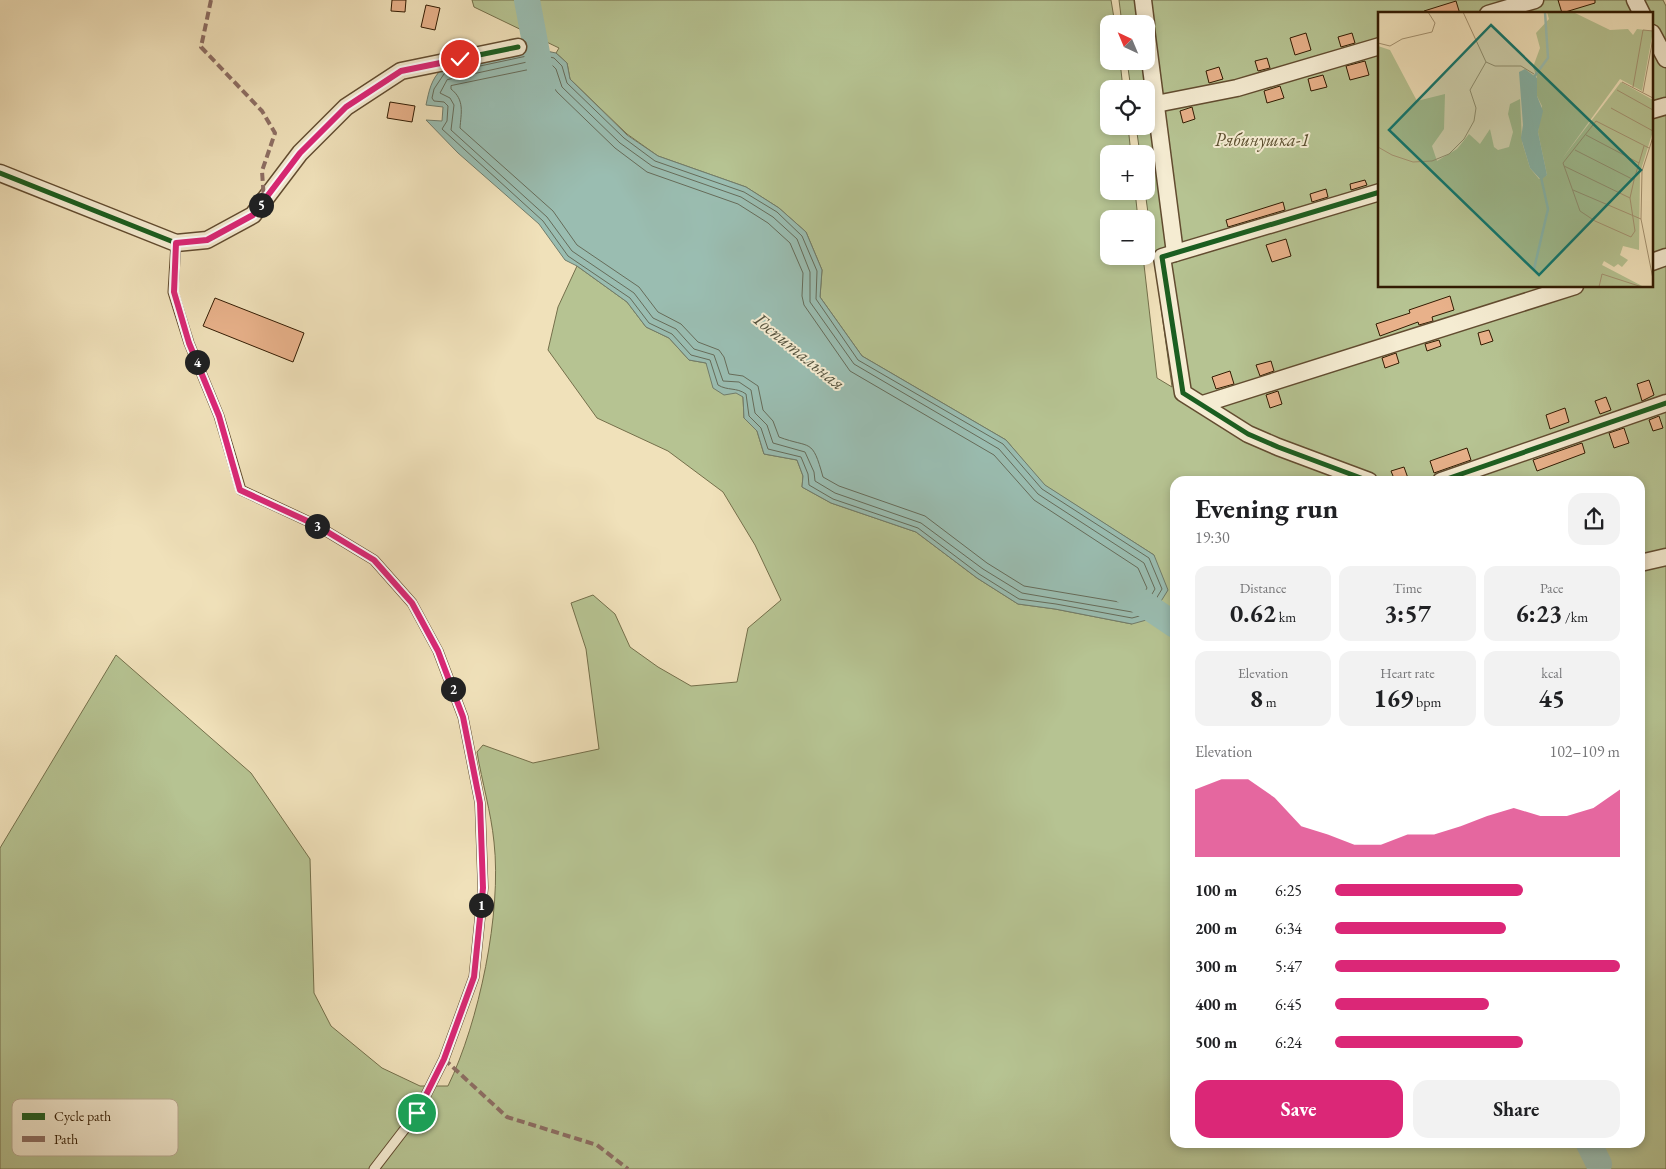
<!DOCTYPE html>
<html lang="en">
<head>
<meta charset="utf-8">
<style>
	body { margin:0; font-family:"EB Garamond",serif; background:#f2f2f2; color:#202124; height:100vh; display:flex; flex-direction:column; font-size:19px; white-space:nowrap }
	* { box-sizing:border-box; margin:0 }
	p { font-size:16px; color:#757577 }
	.icon { flex:none; width:28px; height:28px; fill:none; stroke:currentColor; stroke-width:2; stroke-linecap:round; stroke-linejoin:round }
	.map { position:relative; flex:1; overflow:hidden }
	.details { position:absolute; left:1170px; top:476px; width:475px; height:672px; display:flex; flex-direction:column; background:#fff; border-radius:15px; box-shadow:0 2px 8px #0003 }
	.details>* { flex:none }
	.needle { width:32px; rotate:316deg }
	.controls { position:absolute; left:1100px; top:15px; display:grid; gap:10px }
	.controls a { display:grid; place-items:center; width:55px; height:55px; border-radius:10px; background:#fff; box-shadow:0 2px 8px #0003; font-size:25px }
	.pin { position:absolute; display:grid; place-items:center; width:42px; height:42px; color:#fff; margin:-21px; border:2px solid #fff; border-radius:50%; box-shadow:0 1px 5px #0007 }
	.km { position:absolute; width:25px; height:25px; margin:-12px; border-radius:50%; background:#222; color:#fff; font-size:14px; line-height:25px; text-align:center }
	.round { display:grid; place-items:center; flex:none; width:52px; height:52px; border-radius:15px; background:#f2f2f2 }
	.head { display:flex; align-items:center; justify-content:space-between; height:85px; padding:0 25px }
	h1 { font-size:28px; font-weight:700; line-height:38px }
	.metrics { display:grid; grid-template-columns:repeat(3,1fr); gap:8px; height:85px; padding:5px 25px }
	.metrics div { display:grid; align-content:center; border-radius:12px; background:#f2f2f2; text-align:center }
	.metrics b { font-size:25px; font-weight:700 }
	.metrics small { font-size:14px; font-weight:400 }
	.metrics p { font-size:14px }
	.chart { height:140px; padding:10px 25px }
	.chart p { display:flex; justify-content:space-between }
	.chart svg { width:100%; height:90px; margin-top:5px; fill:#db2777; opacity:.7 }
	.cta { display:flex; gap:10px; margin-top:auto; padding:10px 25px }
	.cta a { flex:1; height:58px; border-radius:15px; background:#db2777; color:#fff; font-size:20px; font-weight:700; line-height:58px; text-align:center }
	.cta a+a { background:#f2f2f2; color:#202124 }
	ul { padding:0 25px; list-style:none; font-size:16px }
	li { display:grid; grid-template-columns:80px 60px 1fr; align-items:center; height:38px }
	li i { height:12px; border-radius:6px; background:#db2777 }
	.map>svg:first-child { display:block }
</style>
</head>
<body>
<div class="map">
<svg width="1666" height="1169" viewBox="0 0 1666 1169">
	<rect width="100%" height="100%" fill="#f0e1ba"/>
	<filter id="stains"><feTurbulence type="fractalNoise" baseFrequency=".004" numOctaves="4"/><feColorMatrix values="0 0 0 0 .2 0 0 0 0 .09 0 0 0 0 .02 0 0 0 .5 -.17"/></filter>
	<radialGradient id="worn" r=".72"><stop offset=".6" stop-color="#630" stop-opacity="0"/><stop offset="1" stop-color="#630" stop-opacity=".3"/></radialGradient>
	<path fill="#b6c392" stroke="#746f4a" fill-rule="evenodd" d="M472 0H1111L1115 24H1109V61H1120L1123 89H1109V126H1128L1131 154H1109V191H1135L1138 219H1109V256H1143L1157 378 1172 387 1145 191 1146 154H1140L1136 126H1146V89H1131L1127 61H1146V24H1122L1119 0H1663L1666 6V1169H0V848L116 655 251 773 310 859 314 993 331 1026 382 1068 420 1086H448C479 1022 502 913 494 842 491 812 482 782 477 752L483 745 533 763 599 749 586 649 571 603 593 595 615 614 630 647 658 667 691 686 737 682 748 628 781 600 755 545 723 492 668 451 597 418 548 350 558 307 577 266 627 302 646 327 669 338 689 360 706 363 743 397 744 418 757 431 764 454 797 460 803 476 802 487 831 503 916 532 977 578 1018 604 1055 609 1132 624 1154 555 1044 485 1006 440 862 356 820 297 822 270 806 232 779 208 746 187 658 156 627 134 570 79 567 63 556 53 559 48 474 7ZM1380 14H1652V286H1380ZM1175 481H1640V1144H1175Z"/>
	<path fill="#9abdb1" stroke="#707c6b" d="M537 49 556 53 567 63 570 79 627 135 658 156 746 187 779 208 806 232 822 270 820 297 862 356 1006 440 1045 485 1154 555 1168 590 1150 619 1132 624 1055 609 1018 604 977 578 916 532 831 503 802 487 803 476 797 460 764 454 757 431 744 418 743 397 736 393 724 395 713 388 706 363 689 360 669 338 646 327 627 302 577 266 565 260 539 224 458 153 426 120 442 121 443 107 426 105C429 91 431 79 442 69Z"/>
	<g fill="none" stroke-linecap="round" stroke-linejoin="round">
		<g stroke="#666c5a" stroke-width="1">
			<path d="M537 54 554 58 562 66 567 83 624 138 655 161 744 192 777 212 802 236 817 271 816 299 858 360 1003 444 1042 489 1149 558 1162 589 1147 614 1132 618 1056 604 1019 599 979 574 918 528 833 499 809 485 808 474 801 457 768 449 761 428 749 416 746 394C736 387 728 391 718 385L710 360 691 355 672 334 649 323 630 298 568 256 543 221 442 129 447 121 448 106 444 102 434 101 432 98 434 89 444 74Z"/>
			<polygon points="537,60 551,64 556,69 562,87 620,143 652,166 741,197 773,217 797,239 810,272 810,302 854,364 999,449 1038,494 1144,563 1155,589 1143,609 1132,612 1022,593 983,569 921,523 835,493 815,481 814,472 805,452 773,443 767,425 755,413 751,390 739,382 723,381 714,355 694,349 676,329 653,318 634,293 572,251 547,217 451,130 454,105 450,98 440,93 447,80"/>
			<path d="M537 68 549 72 552 85 557 92 615 148 647 172 738 204 768 223 790 243 803 273 802 296 804 305 850 371 994 455 1034 500 1138 568 1147 588 1138 602 1131 604 1024 586 987 563 925 516 839 486 823 477C812 437 811 449 779 437L773 421 763 410 758 386 743 376 729 374 724 357 719 350 698 342 681 324 658 312 639 287 577 245 553 211 460 128C461 113 465 100 451 89V86Z"/>
		</g>
		<g stroke="#9abdb1" stroke-width="26">
			<polyline points="527,0 543,85"/>
			<polyline points="1126,592 1175,625"/>
			<polyline points="1589,1144 1599,1164"/>
		</g>
	</g>
	<g fill="#e8b18a" stroke="#321b02">
		<polygon points="392,0 406,0 405,12 391,11"/>
		<polygon points="1558,0 1595,0 1595,3 1562,13"/>
		<polygon points="1456,1 1460,14 1424,14 1424,11"/>
		<polygon points="426,5 440,8 435,30 421,27"/>
		<polygon points="1306,33 1311,50 1295,55 1290,38"/>
		<polygon points="1352,33 1355,43 1341,47 1338,37"/>
		<polygon points="1267,58 1270,68 1258,71 1255,61"/>
		<polygon points="1365,61 1369,75 1350,80 1346,66"/>
		<polygon points="1219,67 1223,79 1209,83 1206,71"/>
		<polygon points="1323,75 1327,87 1311,91 1308,79"/>
		<polygon points="1280,86 1284,98 1267,103 1264,91"/>
		<polygon points="390,102 415,106 412,122 387,118"/>
		<polygon points="1192,107 1195,119 1183,123 1180,111"/>
		<polygon points="1365,180 1367,185 1351,190 1350,184"/>
		<polygon points="1326,189 1328,197 1312,202 1310,194"/>
		<polygon points="1283,202 1285,210 1228,227 1226,220"/>
		<polygon points="1286,239 1291,256 1272,262 1266,245"/>
		<polygon points="1450,296 1454,310 1432,317 1433,321 1419,325 1418,322 1380,336 1376,324 1410,313 1409,310"/>
		<polygon points="215,298 304,333 293,362 203,326"/>
		<polygon points="1489,330 1493,341 1481,345 1478,333"/>
		<polygon points="1439,340 1441,346 1427,351 1425,344"/>
		<polygon points="1396,353 1399,363 1385,368 1382,358"/>
		<polygon points="1271,361 1274,371 1260,376 1256,365"/>
		<polygon points="1230,371 1234,384 1216,389 1212,377"/>
		<polygon points="1649,380 1654,395 1642,401 1637,384"/>
		<polygon points="1278,391 1282,404 1270,408 1266,395"/>
		<polygon points="1606,397 1611,410 1600,414 1595,401"/>
		<polygon points="1565,408 1569,422 1550,429 1546,415"/>
		<polygon points="1659,416 1663,428 1653,431 1649,420"/>
		<polygon points="1624,428 1629,443 1614,448 1609,433"/>
		<polygon points="1582,443 1585,453 1537,471 1533,460"/>
		<polygon points="1467,448 1471,460 1434,473 1430,461"/>
		<polygon points="1404,467 1409,481 1395,481 1391,471"/>
	</g>
	<g fill="none" stroke-linecap="round" stroke-linejoin="round">
		<defs>
			<polyline id="service" points="176,243 173,292 189,343 219,416 241,490 316,525 374,560 412,603 438,651 463,717 480,803 483,888 474,977 444,1059 417,1113 374,1169"/>
			<g id="minor">
				<polyline points="1143,0 1146,24"/>
				<polyline points="1635,0 1642,14"/>
				<polyline points="1488,14 1535,0"/>
				<polyline points="1146,29 1175,253"/>
				<polyline points="1652,33 1666,59"/>
				<polyline points="1156,104 1237,88 1380,46"/>
				<polyline points="1652,110 1666,106"/>
				<polyline points="0,173 176,243 207,240 253,215 300,153 346,107 401,71 518,47"/>
				<polyline points="1652,262 1666,257"/>
				<polyline points="1203,404 1575,286"/>
				<polyline points="1369,481 1278,447 1248,434 1183,393 1162,257 1380,192"/>
				<polyline points="1441,481 1666,403"/>
				<polyline points="1640,563 1666,557"/>
			</g>
		</defs>
		<use href="#service" stroke="#624c30" stroke-width="11"/>
		<use href="#minor" stroke="#624c30" stroke-width="19"/>
		<use href="#service" stroke="#f5ecd2" stroke-width="9"/>
		<use href="#minor" stroke="#f5ecd2" stroke-width="16"/>
		<g stroke="#8d6e63" stroke-width="4" stroke-dasharray="8 4" stroke-linecap="butt">
			<polyline points="211,0 201,47 262,111 275,133 262,171 264,200"/>
			<polyline points="444,1059 507,1117 597,1145 628,1169"/>
		</g>
		<defs>
			<g id="cycleway">
				<polyline points="0,173 176,243 207,240 253,215 300,153 346,107 401,71 518,47"/>
				<polyline points="1369,481 1278,447 1248,434 1183,393 1162,257 1380,192"/>
				<polyline points="1441,481 1666,403"/>
			</g>
		</defs>
		<use href="#cycleway" stroke="#f5ecd2" stroke-width="8"/>
		<use href="#cycleway" stroke="#1b5e20" stroke-width="5"/>
	</g>
	<g fill="none" stroke-linecap="round" stroke-linejoin="round">
		<defs>
			<polyline id="route" points="417,1113 444,1059 474,977 483,888 480,803 463,717 438,651 412,603 374,560 316,525 240,490 219,416 189,343 174,292 176,243 207,240 253,215 300,153 346,107 401,71 460,59"/>
		</defs>
		<use href="#route" stroke="#fff" stroke-width="10"/>
		<use href="#route" stroke="#db2777" stroke-width="6"/>
	</g>
	<g text-anchor="middle" stroke-width="4" stroke-linejoin="round" paint-order="stroke">
		<g font-size="18" font-style="italic" fill="#5a4d2d" stroke="#f5ecd2">
			<text x="1262" y="146">Рябинушка-1</text>
		</g>
		<g font-size="19" font-style="italic" fill="#56543f" stroke="#f5ecd2">
			<text transform="translate(800 351) rotate(39)" y="7">Госпитальная</text>
		</g>
	</g>
	<g transform="translate(1378 12)">
		<rect width="275" height="275" fill="#f0e1ba"/>
		<path d="M169 0H195L232 18 250 17 255 23 259 17 275 19 264 79 242 67 184 147 243 70 275 88V119L262 161 261 238 245 234 242 243 250 248 244 255 240 252 236 255 226 249 224 253 266 275H0V34L12 38 39 89 67 82 66 117 54 134 59 149 79 137 91 122 102 132 112 117 116 135 120 138 131 135 135 120 130 102 132 92 142 87 144 130 152 156 161 167 169 163 160 120 164 94 159 84V65L155 55 162 36 158 21 171 7Z" fill="#b6c392"/>
		<path d="M147 57 159 66V84L165 99 160 120 169 163 163 168 152 156 143 126 145 113 141 60Z" fill="#9abdb1"/>
		<path fill="none" stroke="#9abdb1" stroke-width="2.5" d="M156 65 170 46 167 0M156 257 170 197 163 165"/>
		<path fill="none" stroke="#a49270" stroke-width="1" d="M85 0 108 50 117 54H143L156 62M0 31 12 34 24 27 54 20 57 11 50 0M244 70 275 86M255 75 265 18 275 19M239 78 275 98M265 80 275 26M233 96 275 119M208 123 261 151M275 125 264 159 263 207 275 267M0 135 14 143 35 150 54 149 71 142 86 127 96 109 98 96 92 78 108 50M197 138 256 168 266 134M186 154 252 186M256 168 252 186 257 219 253 225 217 209 202 199 185 151 218 109 271 136M195 178 263 207M221 275 224 262 264 275"/>
		<path fill="#0f766e" fill-opacity="0.15" stroke="#0f766e" stroke-width="2.5" d="M113 13 263 158 161 263 11 118Z"/>
		<rect width="275" height="275" fill="none" stroke="#321b02" stroke-width="2.5"/>
	</g>
	<rect x="12" y="1099" width="166" height="57" rx="8" fill="#f5ecd2" stroke="#baad94" stroke-width="1"/>
	<rect x="22" y="1113" width="23" height="7" fill="#1b5e20"/>
	<rect x="22" y="1136" width="23" height="6" fill="#8d6e63"/>
	<g font-size="14" fill="#321b02">
		<text x="54" y="1121">Cycle path</text>
		<text x="54" y="1144">Path</text>
	</g>
	<rect width="100%" height="100%" filter="url(#stains)"/>
	<rect width="100%" height="100%" fill="url(#worn)"/>
</svg>
<div class="controls">
<a><svg class="needle" viewBox="-14 -14 28 28"><path d="M0-13l5 13h-10z" fill="#e53935"/><path d="M0 13l5-13h-10z" fill="#757577"/></svg></a>
<a><svg class="icon" aria-label="locate" viewBox="0 0 24 24"><circle cx="12" cy="12" r="6"/><path d="M12 2v4M12 18v4M2 12h4M18 12h4"/></svg></a>
<a>+</a>
<a>−</a>
</div>
<div class="pin" style="left:417px;top:1113px;background:#1e9e55"><svg class="icon" aria-label="arrive" viewBox="0 0 24 24"><path d="M6 21V4h12l-3 4 3 4H6"/></svg></div>
<div class="pin" style="left:460px;top:59px;background:#d93025"><svg class="icon" aria-label="check" viewBox="0 0 24 24"><path d="M5 12l5 5 9-10"/></svg></div>
<b class="km" style="left:481px;top:905px">1</b>
<b class="km" style="left:453px;top:689px">2</b>
<b class="km" style="left:317px;top:526px">3</b>
<b class="km" style="left:197px;top:362px">4</b>
<b class="km" style="left:261px;top:205px">5</b>
<section class="details">
<div class="head"><div><h1>Evening run</h1><p>19:30</p></div><a class="round"><svg class="icon" aria-label="share" viewBox="0 0 24 24"><path d="M12 15V3M7 8l5-5 5 5M5 13v7h14v-7"/></svg></a></div>
<div class="metrics">
<div><p>Distance</p><b>0.62<small> km</small></b></div>
<div><p>Time</p><b>3:57</b></div>
<div><p>Pace</p><b>6:23<small> /km</small></b></div>
</div>
<div class="metrics">
<div><p>Elevation</p><b>8<small> m</small></b></div>
<div><p>Heart rate</p><b>169<small> bpm</small></b></div>
<div><p>kcal</p><b>45</b></div>
</div>
<div class="chart"><p><span>Elevation</span>102–109 m</p>
<svg viewBox="0 0 160 44" preserveAspectRatio="none"><path d="M0 44V11L10 6L20 6L30 15L40 29L50 33L60 38L70 38L80 33L90 33L100 29L110 24L120 20L130 24L140 24L150 20L160 11V44z"/></svg>
</div>
<ul>
<li><b>100 m</b>6:25<i style="width:66%"></i></li>
<li><b>200 m</b>6:34<i style="width:60%"></i></li>
<li><b>300 m</b>5:47<i style="width:100%"></i></li>
<li><b>400 m</b>6:45<i style="width:54%"></i></li>
<li><b>500 m</b>6:24<i style="width:66%"></i></li>
</ul>
<div class="cta"><a>Save</a><a>Share</a></div>
</section>
</div>
</body>
</html>
